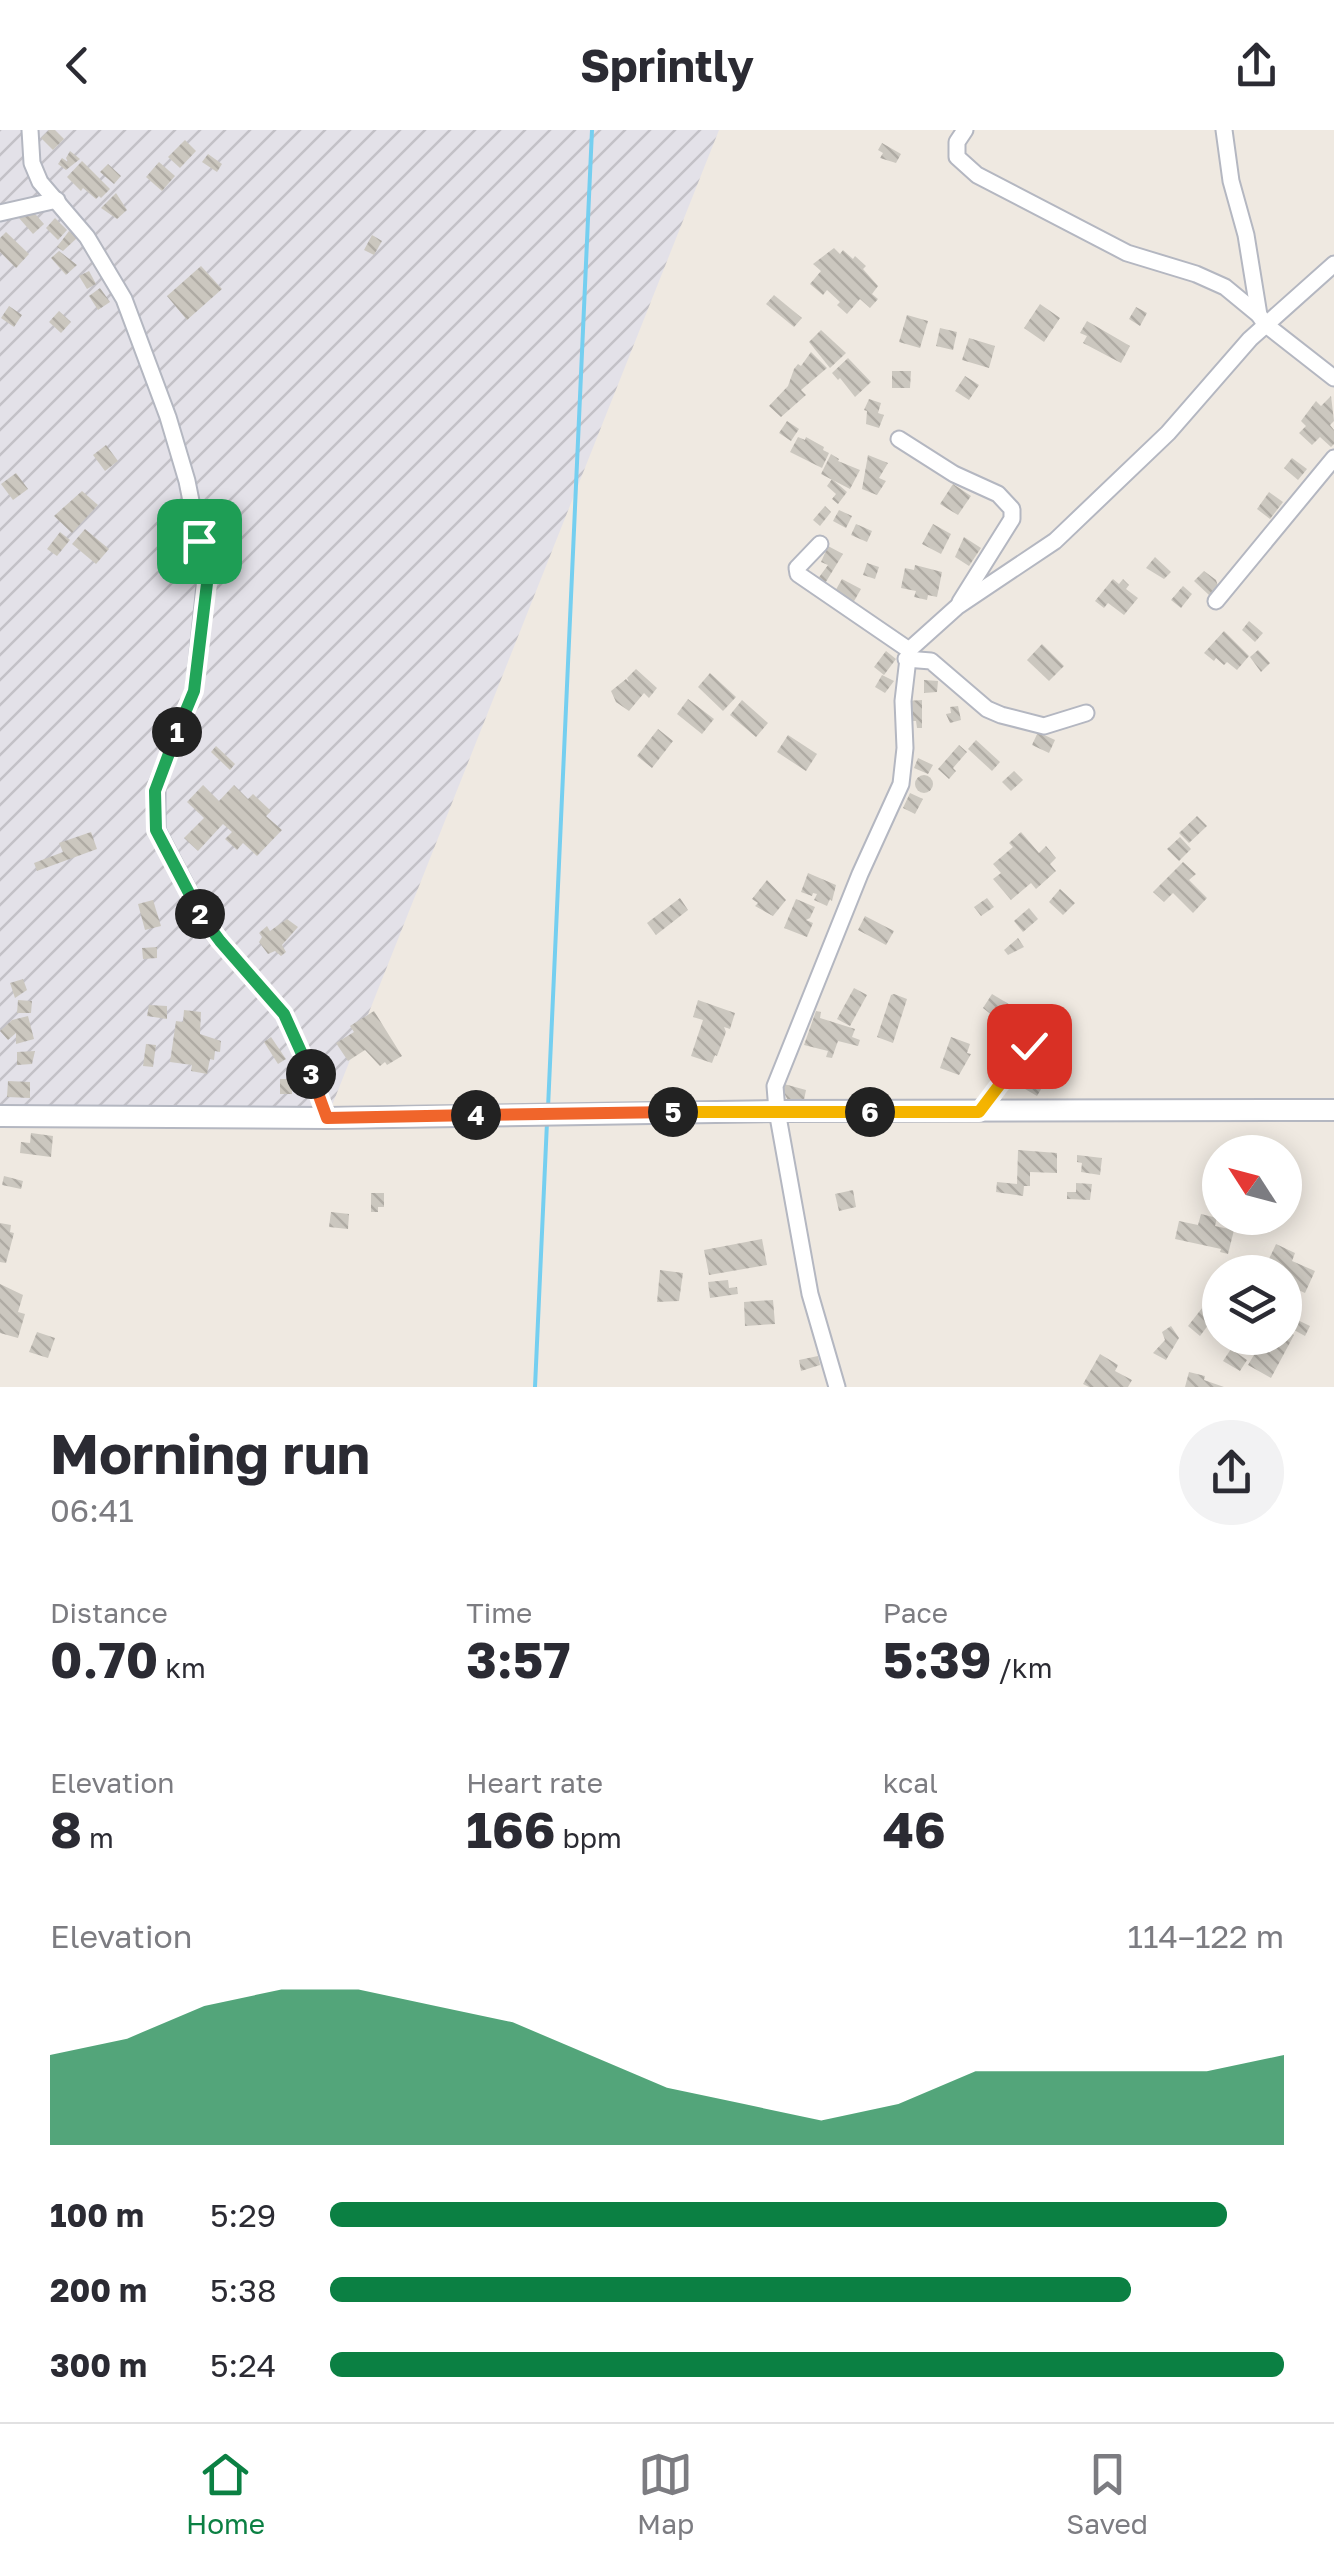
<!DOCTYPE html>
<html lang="en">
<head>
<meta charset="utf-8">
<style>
	body { margin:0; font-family:"Golos Text",sans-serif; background:#f2f2f3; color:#2b2b33; height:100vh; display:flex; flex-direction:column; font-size:38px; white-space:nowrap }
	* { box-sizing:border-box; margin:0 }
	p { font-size:32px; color:#7c7c81 }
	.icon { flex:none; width:55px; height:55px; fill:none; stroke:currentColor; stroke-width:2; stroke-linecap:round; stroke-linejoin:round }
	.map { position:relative; height:1257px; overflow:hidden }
	.side { display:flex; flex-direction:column; background:#fff; flex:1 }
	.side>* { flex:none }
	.needle { width:65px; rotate:306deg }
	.tools { position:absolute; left:1202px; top:1005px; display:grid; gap:20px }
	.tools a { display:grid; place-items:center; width:100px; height:100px; border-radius:50%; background:#fff; box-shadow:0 5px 25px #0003; font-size:50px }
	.pin { position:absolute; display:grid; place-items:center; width:85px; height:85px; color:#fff; margin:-42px; border-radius:20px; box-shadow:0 5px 15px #0006 }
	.km { position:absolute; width:50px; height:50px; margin:-25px; border-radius:50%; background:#222; color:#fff; font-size:28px; line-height:50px; text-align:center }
	.round { display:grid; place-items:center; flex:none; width:105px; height:105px; border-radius:52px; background:#f2f2f3 }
	.head { display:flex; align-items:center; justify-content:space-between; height:170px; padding:0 50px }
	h1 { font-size:55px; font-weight:700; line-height:75px }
	.metrics { display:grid; grid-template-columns:repeat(3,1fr); gap:15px; height:170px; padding:10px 50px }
	.metrics div { display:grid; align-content:center }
	.metrics b { font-size:50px; font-weight:700 }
	.metrics small { font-size:28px; font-weight:400 }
	.metrics p { font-size:28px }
	.chart { height:280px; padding:20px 50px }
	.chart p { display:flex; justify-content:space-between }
	.chart svg { width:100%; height:180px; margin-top:10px; fill:#0b8043; opacity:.7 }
	ul { padding:0 50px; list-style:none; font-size:32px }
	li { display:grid; grid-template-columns:160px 120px 1fr; align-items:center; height:75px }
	li i { height:25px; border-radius:12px; background:#0b8043 }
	header { display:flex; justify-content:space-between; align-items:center; height:130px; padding:0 50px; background:#fff; font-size:45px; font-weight:700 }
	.tab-bar { display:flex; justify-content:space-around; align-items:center; height:140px; border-top:2px solid #e1e1e2; background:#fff; font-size:28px; color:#7c7c81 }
	.tab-bar a { display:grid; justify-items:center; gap:5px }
	.tab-bar .active { color:#0b8043 }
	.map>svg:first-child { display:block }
</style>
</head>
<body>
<header><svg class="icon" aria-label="back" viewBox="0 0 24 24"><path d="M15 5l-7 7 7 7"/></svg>Sprintly<svg class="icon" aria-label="share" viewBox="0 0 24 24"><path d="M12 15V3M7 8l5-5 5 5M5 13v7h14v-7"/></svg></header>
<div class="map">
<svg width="1334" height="1257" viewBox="0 0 1334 1257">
	<defs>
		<pattern id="industrial-furrows" width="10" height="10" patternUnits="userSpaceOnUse" patternTransform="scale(2.5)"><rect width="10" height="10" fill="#e3e1e8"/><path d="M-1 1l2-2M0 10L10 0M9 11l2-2" fill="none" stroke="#c3c1c7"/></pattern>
		<pattern id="building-back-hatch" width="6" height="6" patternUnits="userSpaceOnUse" patternTransform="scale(2.5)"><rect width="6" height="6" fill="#cbc7bf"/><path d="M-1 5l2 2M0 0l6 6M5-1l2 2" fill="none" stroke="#afaba4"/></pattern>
	</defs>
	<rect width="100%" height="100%" fill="#efe9e1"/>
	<polygon fill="url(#industrial-furrows)" points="0,0 719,0 327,988 0,989"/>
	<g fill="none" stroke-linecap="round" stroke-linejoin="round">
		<g stroke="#75cff0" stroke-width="4">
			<polyline points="548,978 592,0"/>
			<polyline points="535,1257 547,992"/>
		</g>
	</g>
	<g fill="url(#building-back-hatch)">
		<polygon points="49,0 55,0 64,9 53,20 41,8"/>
		<polygon points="185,10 196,21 180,38 168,27"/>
		<polygon points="882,13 901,24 896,33 880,28 883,23 878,20"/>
		<polygon points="70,21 80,29 66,40 58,34 62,28 68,32 66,28"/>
		<polygon points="208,24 222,34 217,42 202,32"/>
		<polygon points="82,31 110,59 101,68 99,66 96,69 83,58 81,61 67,47"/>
		<polygon points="159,32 175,46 162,61 146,47"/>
		<polygon points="108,34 121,46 114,54 100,42"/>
		<polygon points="116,63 127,80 117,89 101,78"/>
		<polygon points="30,78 44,94 33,104 19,88"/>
		<polygon points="55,88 67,100 58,110 46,98"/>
		<polygon points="69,101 77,108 63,121 57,117"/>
		<polygon points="6,102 29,124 16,138 0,122 0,108"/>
		<polygon points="372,105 382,111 374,125 364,120"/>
		<polygon points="834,118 840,124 843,120 853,129 855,126 866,136 863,139 878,156 872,164 878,169 870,178 860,169 847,184 837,175 840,172 827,160 823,165 810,154 821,141 813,134"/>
		<polygon points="59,121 77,135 66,145 51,128"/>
		<polygon points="201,136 222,159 187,190 167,166"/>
		<polygon points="89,141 96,154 87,159 79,146"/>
		<polygon points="100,158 110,172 98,180 89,166"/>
		<polygon points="774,165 802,188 794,197 766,174"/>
		<polygon points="1040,174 1060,188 1044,212 1024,198"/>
		<polygon points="9,176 22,185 14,197 1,188"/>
		<polygon points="1136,177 1147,183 1140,196 1129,189"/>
		<polygon points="59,181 71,192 61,203 49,192"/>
		<polygon points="907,185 928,191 920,218 899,212"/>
		<polygon points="1087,191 1130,216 1121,233 1083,213 1087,206 1080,203"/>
		<polygon points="940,198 957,202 953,220 936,216"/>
		<polygon points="821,200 846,223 830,238 809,212"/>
		<polygon points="969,208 995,216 989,238 962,230"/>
		<polygon points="811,222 827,238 801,260 806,265 781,287 769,276 788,256 794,239 798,234 801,236"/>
		<polygon points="848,228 871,252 855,267 840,248 838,250 832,243"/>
		<polygon points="892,241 911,241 910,258 892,258"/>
		<polygon points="965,246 979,255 969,270 955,261"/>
		<polygon points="1331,266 1334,291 1330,295 1334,300 1334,314 1331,317 1320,307 1312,315 1299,303 1306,296 1301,291 1316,271 1321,276"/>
		<polygon points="869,269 881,273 878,283 884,285 879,298 866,294 867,281 864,280"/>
		<polygon points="787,291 799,299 791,311 779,303"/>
		<polygon points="798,307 805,310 806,307 824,317 823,320 829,323 822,338 790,322"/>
		<polygon points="106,315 118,331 105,341 93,325"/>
		<polygon points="831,324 839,329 838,331 860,340 850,359 821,344"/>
		<polygon points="868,325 888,333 879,348 886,351 877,365 862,359"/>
		<polygon points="1292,328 1307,339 1298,350 1284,338"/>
		<polygon points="16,343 28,359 13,370 1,354"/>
		<polygon points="832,349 847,362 838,374 832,369 836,364 827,356"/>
		<polygon points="953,354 971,366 958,385 940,374"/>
		<polygon points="82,361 98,375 72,403 54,386"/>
		<polygon points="1269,362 1283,372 1270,389 1257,379"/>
		<polygon points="825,376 831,382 820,396 813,390"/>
		<polygon points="839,380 852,386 846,398 833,391"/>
		<polygon points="856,394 872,401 867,412 851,405"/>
		<polygon points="933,394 951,404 941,424 922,414"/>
		<polygon points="85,399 109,419 96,434 72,414"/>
		<polygon points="60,402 70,410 57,426 47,419"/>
		<polygon points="964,407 981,418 969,436 955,427"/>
		<polygon points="828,416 843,424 824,455 817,450 828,435 821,432"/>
		<polygon points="1155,427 1171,442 1164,449 1146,438"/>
		<polygon points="867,433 879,437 875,449 863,445"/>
		<polygon points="915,435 942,442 937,467 928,465 927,470 914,467 916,461 901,458 905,438 914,440"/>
		<polygon points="1204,441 1216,450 1218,456 1209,465 1194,451"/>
		<polygon points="842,449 861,459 853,473 834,463"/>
		<polygon points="1113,449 1119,454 1123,449 1129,455 1126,459 1138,468 1124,485 1108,473 1104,478 1095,471"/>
		<polygon points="1183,456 1192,464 1181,478 1171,470"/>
		<polygon points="1249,491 1263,503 1255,512 1242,500"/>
		<polygon points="1224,501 1249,526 1237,540 1227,532 1224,535 1216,528 1214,531 1204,523"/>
		<polygon points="1042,514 1064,536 1049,551 1027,530"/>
		<polygon points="1258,520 1270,533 1261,542 1250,527"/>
		<polygon points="886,521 896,529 884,545 874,537"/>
		<polygon points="636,539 657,558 649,568 644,563 629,581 616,572 611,561 626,549 629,552 627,548"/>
		<polygon points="710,543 736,567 723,581 698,557"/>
		<polygon points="882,545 894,551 885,563 875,557"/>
		<polygon points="924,550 938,551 937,562 924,563"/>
		<polygon points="688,569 714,589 702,604 677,584"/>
		<polygon points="742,570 768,593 756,607 730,585"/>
		<polygon points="922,570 922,598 917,598 916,591 908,591 907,571"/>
		<polygon points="958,576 961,590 950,593 946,584 951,583 950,577"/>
		<polygon points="658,599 673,611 652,638 637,626"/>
		<polygon points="1038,602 1055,610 1049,623 1032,615"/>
		<polygon points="788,605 817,624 806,641 777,622"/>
		<polygon points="976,610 1000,632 992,641 968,619"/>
		<polygon points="959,615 967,622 953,638 956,641 949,649 938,639"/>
		<polygon points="216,616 235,634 230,640 211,622"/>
		<polygon points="918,628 933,635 928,644 914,638"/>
		<polygon points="1014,641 1023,650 1011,661 1002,652"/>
		<circle cx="924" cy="654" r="9"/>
		<polygon points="203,655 219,671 234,655 248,669 253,664 271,681 266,686 282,700 257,726 243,713 237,720 225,709 232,702 223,694 198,721 184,708 204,688 187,672"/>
		<polygon points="910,663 923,669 915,684 903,678"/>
		<polygon points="1197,686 1207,696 1189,713 1179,703"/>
		<polygon points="91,702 97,719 37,741 34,733 63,722 59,713"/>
		<polygon points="1021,702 1039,723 1046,716 1056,728 1050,734 1056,741 1036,759 1031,753 1011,770 993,749 1001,743 993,734 1013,717 1009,713"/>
		<polygon points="1180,707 1191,719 1179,731 1167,719"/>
		<polygon points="1183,732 1196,744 1189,750 1207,768 1193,783 1173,763 1164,772 1153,762"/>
		<polygon points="808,743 836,755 832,771 830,769 827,776 814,770 817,764 813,763 812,766 801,762"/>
		<polygon points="767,750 786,770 773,786 755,776 758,773 752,769"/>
		<polygon points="1060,759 1075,773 1063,785 1049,772"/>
		<polygon points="680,768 688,780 656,805 647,793"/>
		<polygon points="987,768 994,777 981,786 974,777"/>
		<polygon points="796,769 815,777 810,788 806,790 813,793 807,807 784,798"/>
		<polygon points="153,770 161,796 145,800 138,774"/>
		<polygon points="1029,778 1038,789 1023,802 1014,791"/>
		<polygon points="865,786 894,801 886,815 858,800"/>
		<polygon points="287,789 298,797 282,815 286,822 281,826 275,821 268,824 259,812 262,807 259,803 267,796 270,801"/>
		<polygon points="1018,808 1024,817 1008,825 1004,820"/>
		<polygon points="157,817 157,828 143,829 142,818"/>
		<polygon points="23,849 27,860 15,868 10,853"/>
		<polygon points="854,858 867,865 850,896 837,889"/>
		<polygon points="894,864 907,869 893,913 877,907 891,865"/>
		<polygon points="992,864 1012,876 1002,893 983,878"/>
		<polygon points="18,870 32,871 31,883 17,883"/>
		<polygon points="698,870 735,883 730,899 724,897 726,902 717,926 715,925 712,933 691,926 703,890 693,887"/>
		<polygon points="149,875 167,876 167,889 147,886"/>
		<polygon points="184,880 201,882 200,904 221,911 220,922 215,921 214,930 210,929 207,944 191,941 192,935 170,932 176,891 183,892"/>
		<polygon points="374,881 402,926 387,935 385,932 380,936 365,920 348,931 336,913 354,902 350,896"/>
		<polygon points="816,881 821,882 820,888 855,899 852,907 860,910 858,916 838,911 832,928 826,927 828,921 804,915"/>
		<polygon points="28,886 34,909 16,914 16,903 8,910 0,901 12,890"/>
		<polygon points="1053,901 1067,913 1054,930 1039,920"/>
		<polygon points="271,907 286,929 278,934 264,912"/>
		<polygon points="951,907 970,914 967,923 971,924 959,945 940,938"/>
		<polygon points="146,914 156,915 153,937 143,936"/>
		<polygon points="35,921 32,934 17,935 17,922"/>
		<polygon points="1034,932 1050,944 1037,966 1020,956"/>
		<rect x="280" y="949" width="12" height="15"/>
		<polygon points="8,951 30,952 30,968 7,967"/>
		<polygon points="784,954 806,960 804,970 788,970 782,960"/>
		<polygon points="31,1003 53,1006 51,1027 20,1023 21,1012 30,1013"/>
		<polygon points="1018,1020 1057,1023 1057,1043 1030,1042 1030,1056 1024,1056 1023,1066 996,1062 997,1052 1017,1054"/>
		<polygon points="1077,1025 1102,1028 1100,1045 1081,1042 1082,1033 1077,1032"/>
		<polygon points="4,1046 23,1051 21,1059 2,1055"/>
		<polygon points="1076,1053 1092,1054 1090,1070 1067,1069 1067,1062 1076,1062"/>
		<polygon points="853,1060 856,1077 839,1081 835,1064"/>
		<polygon points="371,1063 384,1063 384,1077 378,1077 378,1082 371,1082"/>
		<polygon points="331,1082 349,1084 348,1099 329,1097"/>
		<polygon points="1201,1084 1217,1088 1215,1096 1234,1100 1228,1124 1220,1122 1221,1119 1175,1109 1179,1091 1198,1095"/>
		<polygon points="0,1093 11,1095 10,1102 14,1103 6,1133 0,1132"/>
		<polygon points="762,1109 767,1135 709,1145 704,1120"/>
		<polygon points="1276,1114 1295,1123 1292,1131 1315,1141 1305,1163 1285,1154 1285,1142 1263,1142"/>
		<polygon points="660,1140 683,1143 679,1171 657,1172"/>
		<polygon points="728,1150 729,1158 737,1157 738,1164 710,1168 708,1152"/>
		<polygon points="0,1154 23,1165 18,1182 25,1184 18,1208 0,1203"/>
		<polygon points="773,1170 775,1194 745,1196 744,1172"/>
		<polygon points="1206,1173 1218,1182 1200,1206 1188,1196"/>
		<polygon points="1285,1184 1310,1196 1305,1206 1285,1195"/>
		<polygon points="1171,1196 1179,1208 1166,1230 1153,1223 1165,1210 1162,1202"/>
		<polygon points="1285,1200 1294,1205 1271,1248 1248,1235 1264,1208 1285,1208"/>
		<polygon points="37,1202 55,1208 48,1228 29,1222"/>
		<polygon points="1231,1219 1247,1230 1240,1241 1223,1231"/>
		<polygon points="1100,1224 1118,1235 1115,1241 1132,1250 1128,1257 1089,1257 1083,1254"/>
		<polygon points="818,1226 820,1235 801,1241 799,1230"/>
		<polygon points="1189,1242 1205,1246 1204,1250 1224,1257 1185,1257"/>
	</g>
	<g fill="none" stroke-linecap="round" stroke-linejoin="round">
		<defs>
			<g id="minor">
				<polyline points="30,0 32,33 40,52 87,107 124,169 168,287 187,351 202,426 207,436 194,561 157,654 157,700 207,796 284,884 313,949 327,988"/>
				<polyline points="965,0 957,12 957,27 977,45 1127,123 1196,144 1225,157 1259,185"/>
				<polyline points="1224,0 1231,51 1246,105 1259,185 1265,194 1334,248"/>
				<polyline points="0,83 57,70"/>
				<polyline points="899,309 954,344 998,364 1012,379 1012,389 960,472"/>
				<polyline points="820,414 797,438 798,444 909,520"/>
				<polyline points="1216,471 1334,328"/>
				<polyline points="906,529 931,531 987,579 1001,585 1044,596 1086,583"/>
				<polyline points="979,982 1029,916"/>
				<polyline points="837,1257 810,1164 777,981 775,956 860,744 901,654 905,618 903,571 909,520 958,476 1055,411 1168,303 1250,209 1334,134"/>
			</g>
			<polyline id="tertiary" points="0,986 327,988 777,981 1334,980"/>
		</defs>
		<use href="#minor" stroke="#b4b7c1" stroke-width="19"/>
		<use href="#tertiary" stroke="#b4b7c1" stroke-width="24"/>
		<use href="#minor" stroke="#fff" stroke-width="15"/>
		<use href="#tertiary" stroke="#fff" stroke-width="20"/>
	</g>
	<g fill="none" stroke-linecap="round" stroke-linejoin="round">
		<defs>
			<polyline id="split-1" points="177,602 194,561 208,445 199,411"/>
			<polyline id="split-2" points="177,602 155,661 156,700 200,784"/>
			<polyline id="split-3" points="200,784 220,811 284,884 311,944"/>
			<polyline id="split-4" points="311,944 327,988 476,985"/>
			<polyline id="split-5" points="476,985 673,982"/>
			<polyline id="split-6" points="673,982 870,982"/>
			<polyline id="split-7" points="870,982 979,982 1029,916"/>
		</defs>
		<use href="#split-1" stroke="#fff" stroke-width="20"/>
		<use href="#split-2" stroke="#fff" stroke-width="20"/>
		<use href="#split-3" stroke="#fff" stroke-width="20"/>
		<use href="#split-4" stroke="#fff" stroke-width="20"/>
		<use href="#split-5" stroke="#fff" stroke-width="20"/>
		<use href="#split-6" stroke="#fff" stroke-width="20"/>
		<use href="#split-7" stroke="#fff" stroke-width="20"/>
		<use href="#split-1" stroke="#22a559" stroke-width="12"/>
		<use href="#split-2" stroke="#22a559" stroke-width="12"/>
		<use href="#split-3" stroke="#22a559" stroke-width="12"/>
		<use href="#split-4" stroke="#f0652b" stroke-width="12"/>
		<use href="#split-5" stroke="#f0652b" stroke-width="12"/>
		<use href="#split-6" stroke="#f5b400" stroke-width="12"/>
		<use href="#split-7" stroke="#f5b400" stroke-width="12"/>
	</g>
</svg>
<div class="tools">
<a><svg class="needle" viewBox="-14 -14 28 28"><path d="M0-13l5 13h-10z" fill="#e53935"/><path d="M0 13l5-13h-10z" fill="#7c7c81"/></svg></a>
<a><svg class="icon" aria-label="layers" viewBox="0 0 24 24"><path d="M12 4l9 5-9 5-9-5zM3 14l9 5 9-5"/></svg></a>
</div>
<div class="pin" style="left:199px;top:411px;background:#1e9e55"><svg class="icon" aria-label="arrive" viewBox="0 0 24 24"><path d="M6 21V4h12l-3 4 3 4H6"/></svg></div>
<div class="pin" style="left:1029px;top:916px;background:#d93025"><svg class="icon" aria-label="check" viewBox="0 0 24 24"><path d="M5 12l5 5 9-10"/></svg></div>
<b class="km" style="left:177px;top:602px">1</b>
<b class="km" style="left:200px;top:784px">2</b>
<b class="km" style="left:311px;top:944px">3</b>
<b class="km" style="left:476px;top:985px">4</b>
<b class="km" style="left:673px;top:982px">5</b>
<b class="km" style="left:870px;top:982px">6</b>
</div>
<section class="side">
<div class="head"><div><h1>Morning run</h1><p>06:41</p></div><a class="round"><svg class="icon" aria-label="share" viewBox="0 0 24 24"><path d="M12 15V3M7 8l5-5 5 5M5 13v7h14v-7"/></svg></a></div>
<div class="metrics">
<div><p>Distance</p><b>0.70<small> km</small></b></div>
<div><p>Time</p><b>3:57</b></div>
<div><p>Pace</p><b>5:39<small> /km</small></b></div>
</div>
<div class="metrics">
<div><p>Elevation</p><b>8<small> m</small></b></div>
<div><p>Heart rate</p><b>166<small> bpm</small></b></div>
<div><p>kcal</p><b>46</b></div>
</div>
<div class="chart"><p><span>Elevation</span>114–122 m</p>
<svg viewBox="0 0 160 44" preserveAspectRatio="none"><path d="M0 44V22L10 18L20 10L30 6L40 6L50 10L60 14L70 22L80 30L90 34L100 38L110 34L120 26L130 26L140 26L150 26L160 22V44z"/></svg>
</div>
<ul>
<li><b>100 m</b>5:29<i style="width:94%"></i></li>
<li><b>200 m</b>5:38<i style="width:84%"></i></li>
<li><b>300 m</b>5:24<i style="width:100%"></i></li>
</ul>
</section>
<nav class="tab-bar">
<a class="active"><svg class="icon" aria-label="home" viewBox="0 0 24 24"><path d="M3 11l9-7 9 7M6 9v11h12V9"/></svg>Home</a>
<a><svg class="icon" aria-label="map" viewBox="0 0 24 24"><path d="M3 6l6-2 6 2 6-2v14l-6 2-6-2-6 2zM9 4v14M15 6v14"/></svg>Map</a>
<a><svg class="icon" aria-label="saved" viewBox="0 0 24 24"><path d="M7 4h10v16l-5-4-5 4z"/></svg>Saved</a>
</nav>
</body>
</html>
